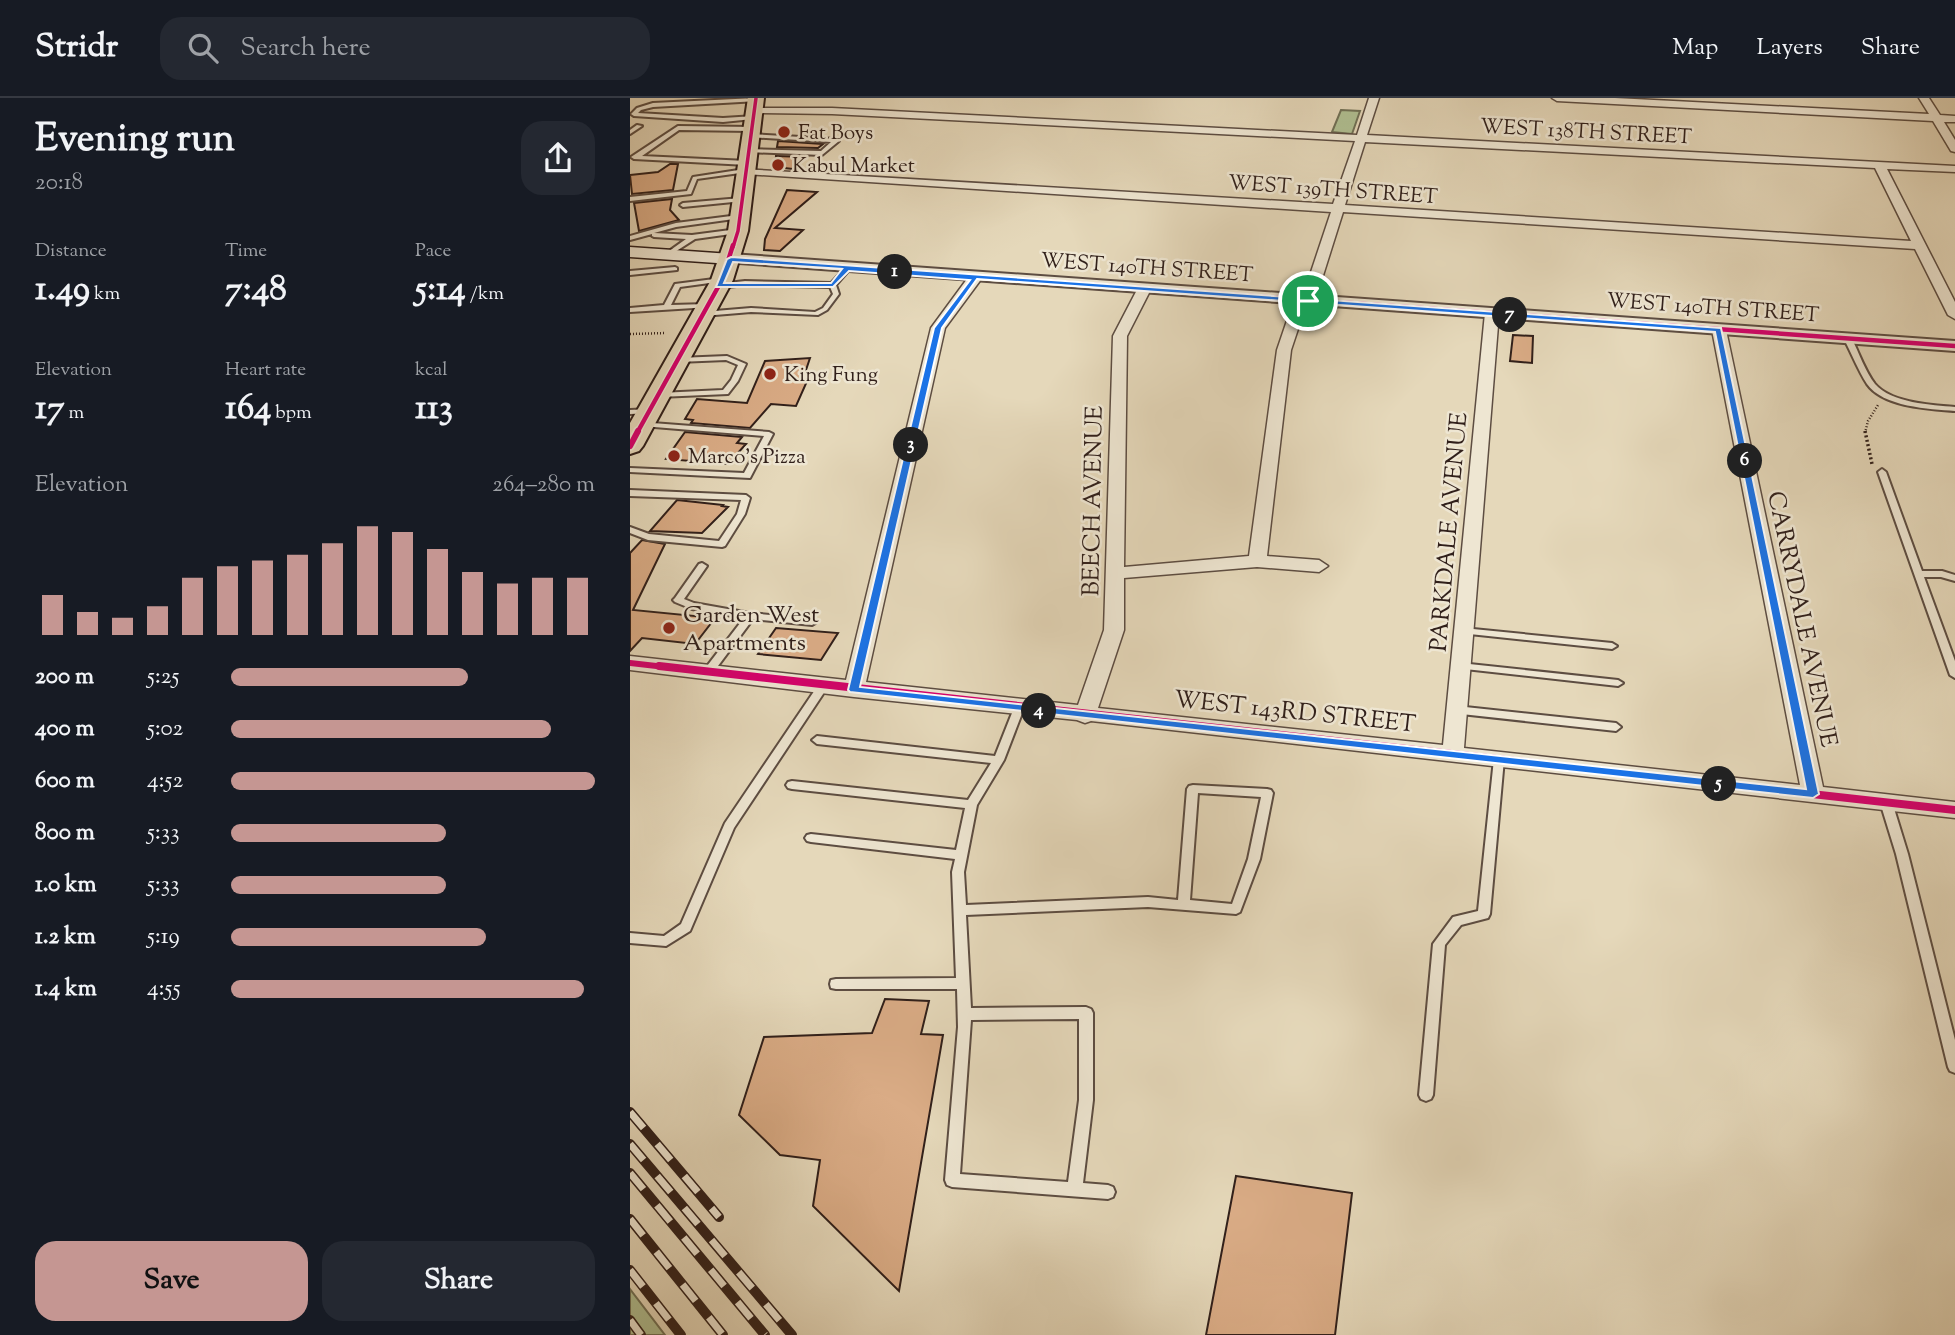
<!DOCTYPE html>
<html lang="en">
<head>
<meta charset="utf-8">
<style>
	body { margin:0; font-family:"Sorts Mill Goudy",serif; background:#242831; color:#f1f3f6; height:100vh; display:flex; flex-direction:column; font-size:26px; white-space:nowrap }
	* { box-sizing:border-box; margin:0 }
	p { font-size:23px; color:#9ea1a6 }
	.icon { flex:none; width:38px; height:38px; fill:none; stroke:currentColor; stroke-width:2; stroke-linecap:round; stroke-linejoin:round }
	.map { position:relative; flex:1; overflow:hidden }
	.panel { display:flex; flex-direction:column; background:#171b24; width:630px }
	.panel>* { flex:none }
	.pin { position:absolute; display:grid; place-items:center; width:60px; height:60px; color:#fff; margin:-30px; border:4px solid #fff; border-radius:50%; box-shadow:0 2px 7px #0007 }
	.km { position:absolute; width:35px; height:35px; margin:-18px; border-radius:50%; background:#222; color:#fff; font-size:19px; line-height:35px; text-align:center }
	.round { display:grid; place-items:center; flex:none; width:74px; height:74px; border-radius:21px; background:#242831 }
	.head { display:flex; align-items:center; justify-content:space-between; height:119px; padding:0 35px }
	h1 { font-size:38px; font-weight:800; line-height:52px }
	.metrics { display:grid; grid-template-columns:repeat(3,1fr); gap:10px; height:119px; padding:7px 35px }
	.metrics div { display:grid; align-content:center }
	.metrics b { font-size:35px; font-weight:800 }
	.metrics small { font-size:19px; font-weight:400 }
	.metrics p { font-size:19px }
	.chart { height:196px; padding:14px 35px }
	.chart p { display:flex; justify-content:space-between }
	.chart svg { width:100%; height:126px; margin-top:7px; stroke:#c59692; stroke-width:6 }
	.action { display:flex; gap:14px; margin-top:auto; padding:14px 35px }
	.action a { flex:1; height:80px; border-radius:21px; background:#c59692; color:#111; font-size:28px; font-weight:800; line-height:80px; text-align:center }
	.action a+a { background:#242831; color:#f1f3f6 }
	ul { padding:0 35px; list-style:none; font-size:23px }
	li { display:grid; grid-template-columns:112px 84px 1fr; align-items:center; height:52px }
	li i { height:18px; border-radius:9px; background:#c59692 }
	header { display:flex; align-items:center; gap:42px; box-sizing:border-box; height:98px; padding:0 35px; background:#171b24; border-bottom:2px solid #363941 }
	header strong { font-size:33px }
	nav { display:flex; gap:38px; margin-inline-start:auto; font-size:24px }
	.search { width:490px; height:63px; background:#242831; display:flex; align-items:center; gap:18px; box-sizing:border-box; padding:0 24px; border-radius:21px; color:#9ea1a6; font-size:26px }
	main { display:flex; flex:1; min-height:0 }
	.map>svg:first-child { display:block }
</style>
</head>
<body>
<header>
<strong>Stridr</strong>
<div class="search"><svg class="icon" aria-label="search" viewBox="0 0 24 24"><circle cx="10" cy="10" r="6"/><path d="M15 15l6 6"/></svg>Search here</div>
<nav><a>Map</a><a>Layers</a><a>Share</a></nav>
</header>
<main>
<section class="panel">
<div class="head"><div><h1>Evening run</h1><p>20:18</p></div><a class="round"><svg class="icon" aria-label="share" viewBox="0 0 24 24"><path d="M12 15V3M7 8l5-5 5 5M5 13v7h14v-7"/></svg></a></div>
<div class="metrics">
<div><p>Distance</p><b>1.49<small> km</small></b></div>
<div><p>Time</p><b>7:48</b></div>
<div><p>Pace</p><b>5:14<small> /km</small></b></div>
</div>
<div class="metrics">
<div><p>Elevation</p><b>17<small> m</small></b></div>
<div><p>Heart rate</p><b>164<small> bpm</small></b></div>
<div><p>kcal</p><b>113</b></div>
</div>
<div class="chart"><p><span>Elevation</span>264–280 m</p>
<svg viewBox="0 0 160 44" preserveAspectRatio="none"><path d="M5 44V30M15 44V36M25 44V38M35 44V34M45 44V24M55 44V20M65 44V18M75 44V16M85 44V12M95 44V6M105 44V8M115 44V14M125 44V22M135 44V26M145 44V24M155 44V24"/></svg>
</div>
<ul>
<li><b>200 m</b>5:25<i style="width:65%"></i></li>
<li><b>400 m</b>5:02<i style="width:88%"></i></li>
<li><b>600 m</b>4:52<i style="width:100%"></i></li>
<li><b>800 m</b>5:33<i style="width:59%"></i></li>
<li><b>1.0 km</b>5:33<i style="width:59%"></i></li>
<li><b>1.2 km</b>5:19<i style="width:70%"></i></li>
<li><b>1.4 km</b>4:55<i style="width:97%"></i></li>
</ul>
<div class="action"><a>Save</a><a>Share</a></div>
</section>
<div class="map">
<svg width="1325" height="1237" viewBox="0 0 1325 1237">
	<rect width="100%" height="100%" fill="#e5d8ba"/>
	<filter id="stains"><feTurbulence type="fractalNoise" baseFrequency=".00286" numOctaves="4"/><feColorMatrix values="0 0 0 0 .2 0 0 0 0 .09 0 0 0 0 .02 0 0 0 .5 -.17"/></filter>
	<radialGradient id="worn" r=".72"><stop offset=".6" stop-color="#630" stop-opacity="0"/><stop offset="1" stop-color="#630" stop-opacity=".3"/></radialGradient>
	<g fill="#b0c093" stroke="#707056" stroke-width="2">
		<polygon points="711,12 730,13 722,36 702,34"/>
		<polygon points="0,1191 35,1237 0,1237"/>
	</g>
	<g fill="#daac86" stroke="#301f1a" stroke-width="2">
		<polygon points="148,43 193,46 188,50 147,49"/>
		<polygon points="146,58 177,59 163,71 145,69"/>
		<polygon points="40,66 48,66 43,92 2,96 0,77 28,74"/>
		<polygon points="157,92 187,94 145,130 173,132 150,153 134,152 135,141"/>
		<polygon points="42,101 40,112 49,122 9,133 4,105"/>
		<polygon points="883,237 903,238 902,265 880,263"/>
		<polygon points="180,260 173,281 178,281 166,308 141,306 120,330 61,325 63,322 55,321 67,301 117,305 135,263"/>
		<polygon points="55,334 112,339 107,345 116,346 98,366 36,361"/>
		<polygon points="47,402 93,407 92,408 98,409 72,435 20,433"/>
		<polygon points="12,442 35,446 3,512 85,520 65,546 12,540 0,553 0,455"/>
		<polygon points="146,530 208,535 191,562 128,556"/>
		<polygon points="255,901 299,903 291,936 313,937 269,1193 183,1108 190,1062 150,1057 109,1017 134,939 242,935"/>
		<polygon points="606,1078 722,1095 705,1237 576,1237"/>
	</g>
	<g fill="none" stroke-linecap="round" stroke-linejoin="round">
		<defs>
			<g id="service">
				<polygon points="126,0 128,3 23,9 11,12 8,15 93,20 125,18 123,21 93,24 4,18 1,16 7,10 23,5"/>
				<polygon points="7,27 12,28 0,36 0,32"/>
				<polygon points="48,28 122,29 125,31 122,33 49,32 12,58 117,63 120,65 117,67 4,61 1,59"/>
				<polygon points="120,36 206,41 209,43 192,57 118,54 115,52 116,51 191,53 201,44 118,39"/>
				<polygon points="115,71 118,73 117,74 67,81 61,96 0,103 0,99 57,93 63,79"/>
				<polygon points="111,100 113,101 113,103 53,109 50,107 53,105"/>
				<polygon points="109,117 111,118 111,120 46,129 24,135 62,137 108,131 111,133 108,135 65,141 37,159 35,158 35,156 56,141 24,139 22,138 22,136 0,142 0,138 46,125"/>
				<polygon points="45,169 47,170 47,172 0,177 0,173"/>
				<polygon points="215,170 220,171 206,187 209,196 197,212 188,217 121,214 73,218 70,216 73,214 121,210 185,214 193,210 203,196 200,189 115,187 89,190 86,188 89,186 115,183 201,185"/>
				<polygon points="92,180 94,181 94,183 50,189 41,207 78,206 81,208 80,209 0,214 0,210 34,207 45,186"/>
				<path d="M1215 239 1222 241C1229 255 1235 273 1245 286 1261 305 1302 307 1325 309V313C1299 311 1253 309 1237 286 1228 272 1222 256 1214 241Z"/>
				<polygon points="97,258 116,266 108,283 98,296 29,299 25,297 29,295 93,292 101,282 108,267 96,262 48,264 44,262 48,260"/>
				<polygon points="20,311 23,311 23,315 0,316 0,312"/>
				<polygon points="9,324 139,334 143,336 120,380 0,374 0,370 114,375 134,338 12,328 9,328"/>
				<polygon points="1252,371 1256,374 1292,473 1312,473 1325,477 1325,483 1311,479 1294,479 1325,563 1325,580 1320,577 1248,374"/>
				<polygon points="0,392 116,397 120,400 115,416 95,448 92,449 18,442 0,435 0,429 19,436 89,443 107,416 111,402 0,398"/>
				<polygon points="72,465 77,468 54,501 64,505 120,515 182,521 187,524 182,527 123,521 82,576 74,576 73,574 74,572 114,520 62,511 45,504 43,502 45,500 69,466"/>
				<polygon points="833,530 982,545 987,548 982,551 830,535 828,533 830,531"/>
				<polygon points="830,565 988,582 993,585 988,588 826,570 825,568"/>
				<polygon points="193,585 198,588 197,590 104,730 60,833 36,848 0,845 0,835 34,838 51,826 95,725 189,586"/>
				<path d="M389 606 394 610 374 662 347 707 334 774 336 807 518 799 548 802 557 691 559 688 563 687 637 691 641 692 643 695 630 761 610 814 606 816 518 809 336 817 341 910 456 909 461 911 463 915V1002L453 1085 478 1087 483 1089 485 1094 483 1099 478 1101 322 1089 317 1087 315 1082 328 929 327 891H206L201 890 200 886 201 882 206 881 326 880 322 774 325 761 181 744 177 743 175 740 177 737 181 736 326 752 335 710 162 691 158 690 156 687 158 684 162 683 338 702 361 665 187 646 182 642 187 638 365 658 384 610ZM568 695 631 699 618 761 602 806 560 802ZM449 921V1002L438 1084 330 1076 341 922Z"/>
				<polygon points="826,608 986,625 991,629 986,633 822,615 821,612 822,609"/>
				<polygon points="869,657 873,658 874,661 860,816 858,820 831,827 815,847 803,997 801,1001 796,1003 791,1001 789,997 803,846 823,819 848,813 864,661 865,658"/>
				<polygon points="1256,700 1260,701 1262,704 1278,756 1325,942 1325,975 1320,973 1318,969 1266,756 1250,704 1252,701"/>
			</g>
			<g id="minor">
				<path d="M739 0H749L737 37 1325 68V74L1257 71 1325 204V221L1318 217 1285 151 713 114 685 203 676 207 661 252 637 458 689 462 698 468 689 474 627 469 494 480V532L468 610 813 647 855 215 862 211 869 215 834 650 1170 687 1082 232 1089 228 1096 232 1193 689 1325 704V720L461 623 455 625 447 622 224 599 0 572V558L216 582 301 230 340 177 345 176 352 180 315 230 236 584 448 607 474 532 483 238 509 188H519L521 191 497 238 494 469 619 458 647 252 664 202 673 198 701 114 115 76 109 73 111 71 703 106 725 43 202 16 123 15 119 14V10H202L727 37ZM735 44 1245 70 1281 143 715 107Z"/>
				<polygon points="922,0 985,0 1299,16 1289,0 1299,0 1310,17 1325,18 1325,24 1314,24 1325,42 1325,54 1321,53 1303,23 927,3"/>
			</g>
			<polygon id="tertiary" points="101,156 1325,243 1325,253 95,164 93,161"/>
			<polygon id="secondary" points="0,149 101,156 110,161 101,166 0,159"/>
			<polygon id="primary" points="118,0 134,0 118,133 103,182 13,348 9,353 0,356 0,325 81,182 98,133"/>
		</defs>
		<use href="#service" stroke="#5d4d42" stroke-width="4"/>
		<use href="#minor" stroke="#5d4d42" stroke-width="3"/>
		<use href="#tertiary" stroke="#5d4d42" stroke-width="4"/>
		<use href="#secondary" stroke="#301f1a" stroke-width="3"/>
		<use href="#primary" stroke="#301f1a" stroke-width="4"/>
		<g stroke="#301f1a" stroke-width="2.5" stroke-dasharray="1 2" stroke-linecap="butt">
			<polyline points="0,236 36,235"/>
			<polyline points="1235,335 1238,323 1248,307"/>
		</g>
		<polyline stroke="#301f1a" stroke-width="3.5" stroke-dasharray="2 2.5" stroke-linecap="butt" points="1235,333 1242,366"/>
		<use href="#service" fill="#eee6d2" fill-rule="evenodd"/>
		<use href="#minor" fill="#eee6d2" fill-rule="evenodd"/>
		<use href="#tertiary" fill="#eee6d2" fill-rule="evenodd"/>
		<use href="#secondary" fill="#eee6d2" fill-rule="evenodd"/>
		<use href="#primary" fill="#e5d8ba" fill-rule="evenodd"/>
		<defs>
			<g id="rail">
				<polyline points="0,1014 89,1119"/>
				<polyline points="0,1046 162,1237"/>
				<polyline points="0,1075 135,1237"/>
				<polyline points="0,1121 93,1237"/>
				<polyline points="0,1172 51,1237"/>
				<polyline points="0,1222 11,1237"/>
			</g>
		</defs>
		<use href="#rail" stroke="#301f1a" stroke-width="10"/>
		<use href="#rail" stroke="#eee6d2" stroke-width="7" stroke-dasharray="21" stroke-linecap="butt"/>
		<defs>
			<polyline id="cycleway-far3" points="103,149 108,133 126,0"/>
			<g id="cycleway-far2">
				<polyline points="101,161 1325,248"/>
				<polyline points="7,335 92,182 103,147"/>
			</g>
			<g id="cycleway-far1">
				<polyline points="0,348 8,333"/>
				<polyline points="0,565 44,570"/>
			</g>
			<polyline id="cycleway" points="29,568 1325,712"/>
		</defs>
		<use href="#cycleway-far3" stroke="#eee6d2" stroke-width="6"/>
		<use href="#cycleway-far2" stroke="#eee6d2" stroke-width="7"/>
		<use href="#cycleway-far1" stroke="#eee6d2" stroke-width="10"/>
		<use href="#cycleway" stroke="#eee6d2" stroke-width="12"/>
		<use href="#cycleway-far3" stroke="#d6006c" stroke-width="3.5"/>
		<use href="#cycleway-far2" stroke="#d6006c" stroke-width="4.5"/>
		<use href="#cycleway-far1" stroke="#d6006c" stroke-width="6"/>
		<use href="#cycleway" stroke="#d6006c" stroke-width="8"/>
	</g>
	<path fill="#1a73e8" stroke="#fff" stroke-width="2" fill-rule="evenodd" d="M101 159 1091 230 1189 696 1183 700 220 594 218 592 304 230 340 182 219 173 203 189H86L97 161ZM103 164 212 171 201 185H94ZM347 181 1085 234 1176 691 230 589 312 230Z"/>
	<g fill="#8f2418" stroke="#eee6d2" stroke-width="2.5">
		<circle cx="154" cy="34" r="7"/>
		<circle cx="148" cy="67" r="7"/>
		<circle cx="140" cy="276" r="7"/>
		<circle cx="44" cy="358" r="7"/>
		<circle cx="39" cy="530" r="7"/>
	</g>
	<g text-anchor="middle" stroke-width="5" stroke-linejoin="round" paint-order="stroke">
		<g font-size="21" fill="#301f1a" stroke="#eee6d2">
			<text transform="translate(956 33) rotate(3)" y="7">WEST 138TH STREET</text>
			<text transform="translate(703 91) rotate(4)" y="7">WEST 139TH STREET</text>
			<text transform="translate(517 169) rotate(4)" y="7">WEST 140TH STREET</text>
			<text transform="translate(1083 209) rotate(4)" y="7">WEST 140TH STREET</text>
		</g>
		<g font-size="21" fill="#301f1a" stroke="#eee6d2" text-anchor="start">
			<text x="168" y="41">Fat Boys</text>
			<text x="162" y="74">Kabul Market</text>
			<text x="154" y="283">King Fung</text>
			<text x="58" y="365">Marco's Pizza</text>
		</g>
		<g font-size="24" fill="#301f1a" stroke="#eee6d2">
			<text transform="translate(462 403) rotate(-89)" y="8">BEECH AVENUE</text>
			<text transform="translate(818 434) rotate(-85)" y="8">PARKDALE AVENUE</text>
			<text transform="translate(1173 521) rotate(78)" y="8">CARRYDALE AVENUE</text>
			<text transform="translate(665 613) rotate(6)" y="8">WEST 143RD STREET</text>
		</g>
		<g font-size="24" fill="#301f1a" stroke="#eee6d2" text-anchor="start">
			<text x="53" y="524">Garden West<tspan x="53" dy="28">Apartments</tspan></text>
		</g>
	</g>
	<rect width="100%" height="100%" filter="url(#stains)"/>
	<rect width="100%" height="100%" fill="url(#worn)"/>
</svg>
<div class="pin" style="left:678px;top:203px;background:#1e9e55"><svg class="icon" aria-label="arrive" viewBox="0 0 24 24"><path d="M6 21V4h12l-3 4 3 4H6"/></svg></div>
<b class="km" style="left:265px;top:174px">1</b>
<b class="km" style="left:281px;top:347px">3</b>
<b class="km" style="left:409px;top:613px">4</b>
<b class="km" style="left:1089px;top:686px">5</b>
<b class="km" style="left:1115px;top:363px">6</b>
<b class="km" style="left:880px;top:217px">7</b>
</div>
</main>
</body>
</html>
